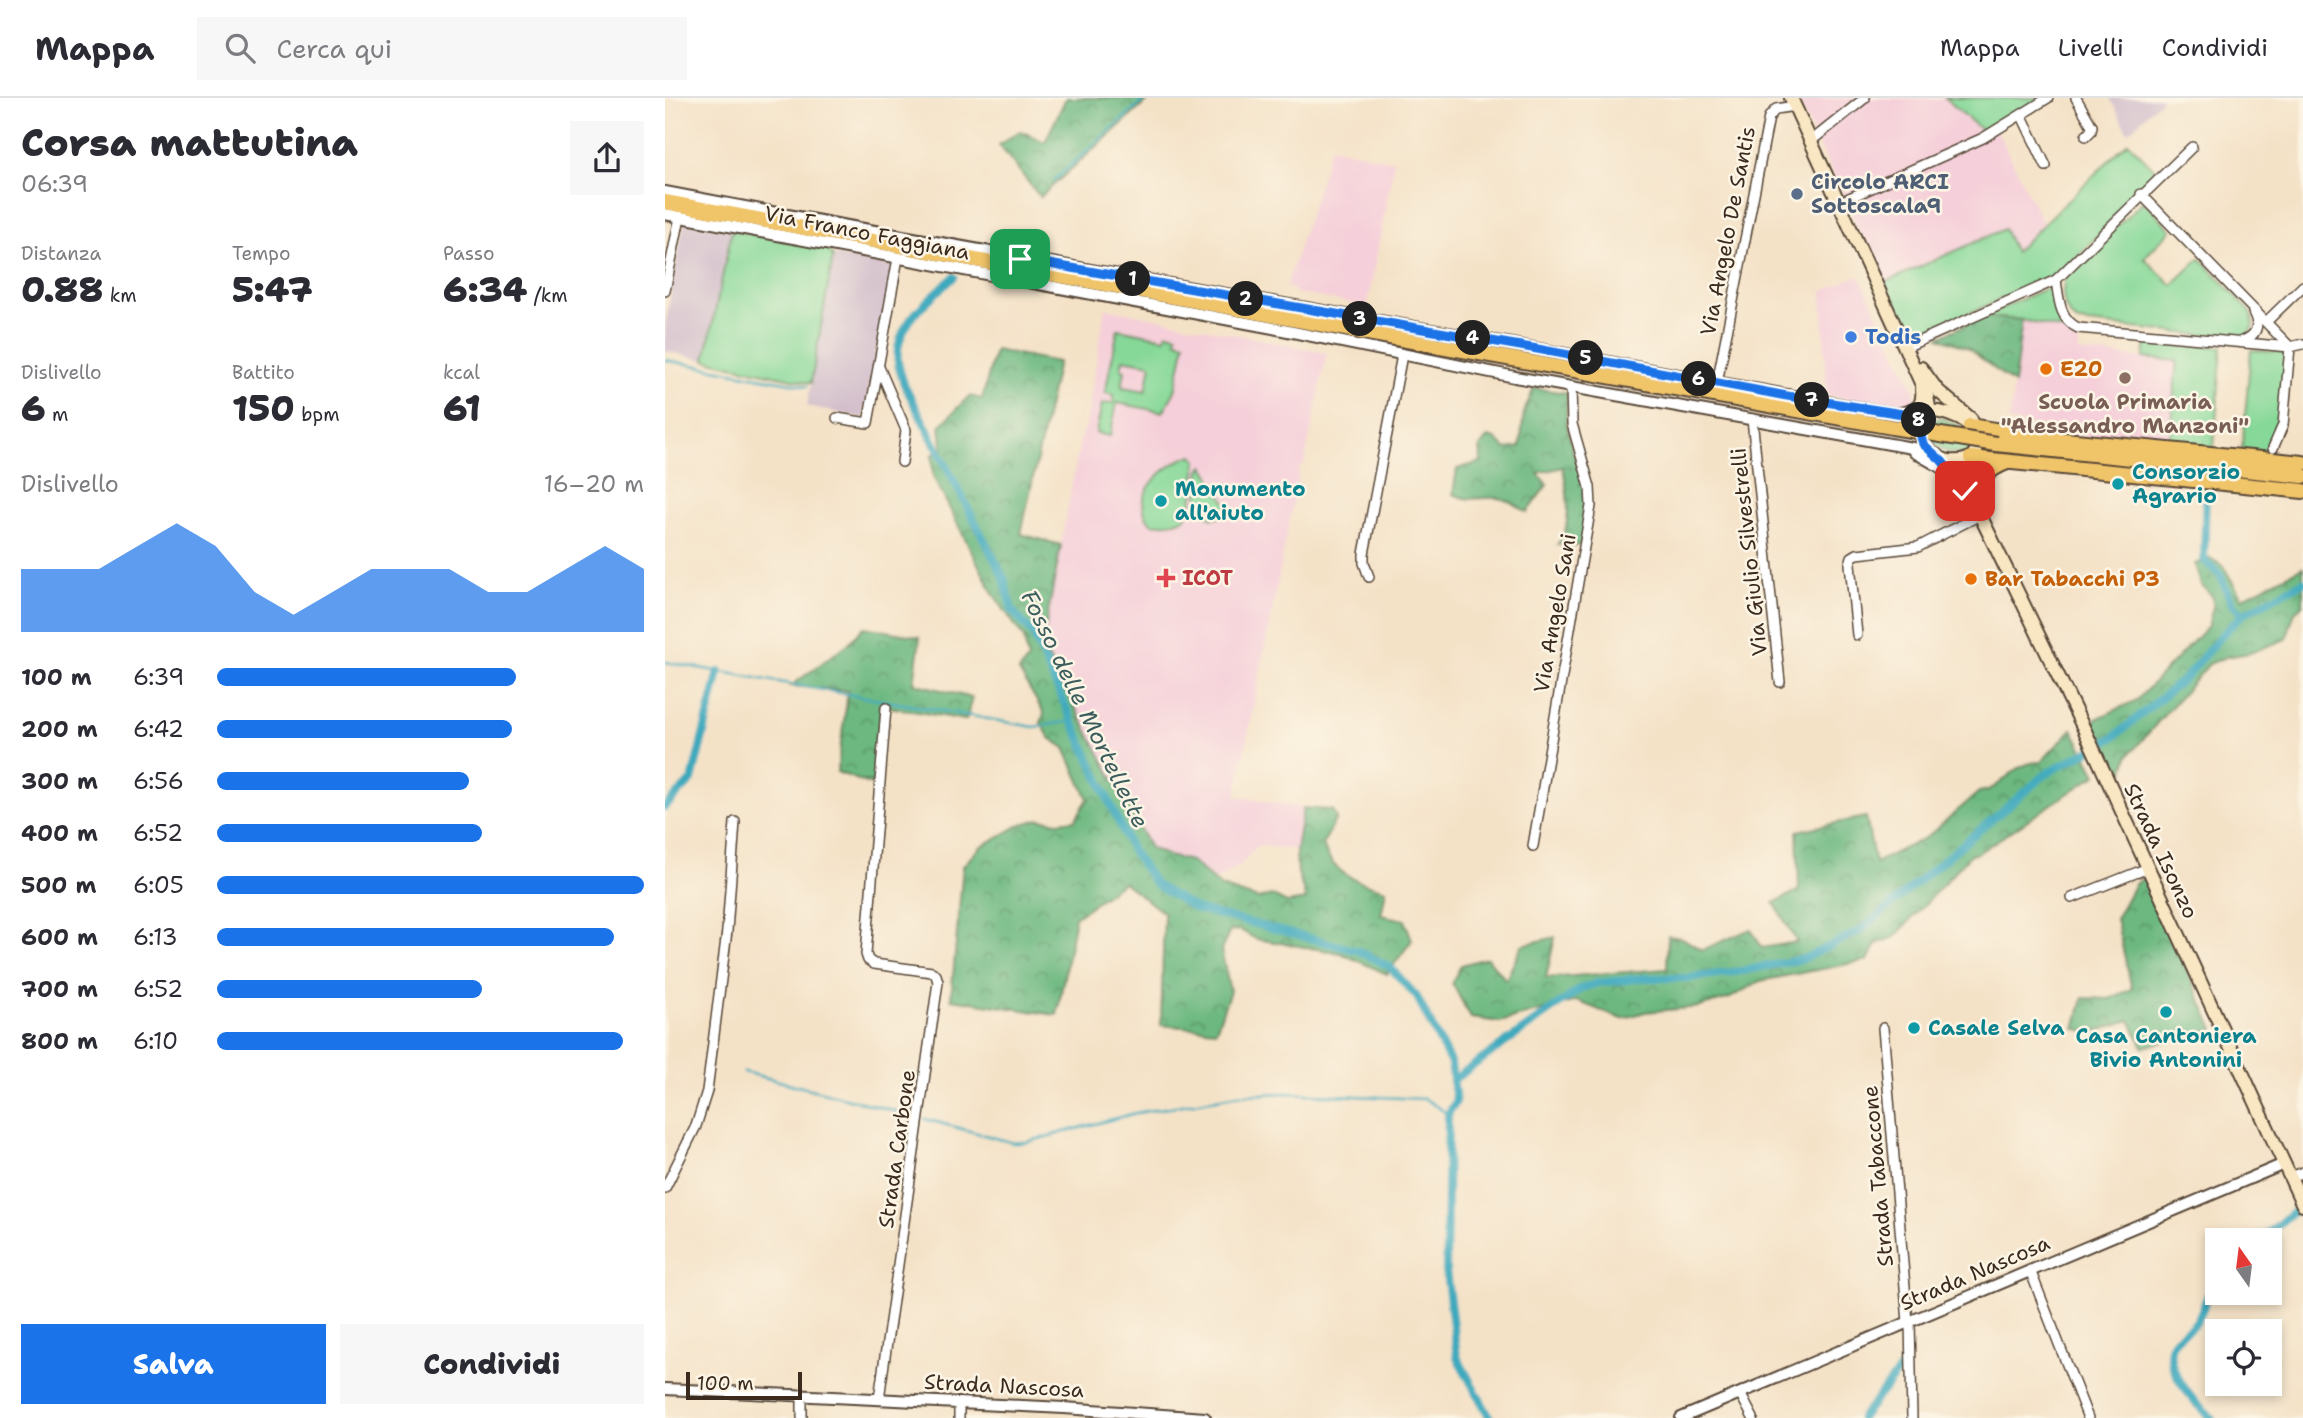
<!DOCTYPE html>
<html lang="it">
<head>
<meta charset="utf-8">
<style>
	body { margin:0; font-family:"Shantell Sans",sans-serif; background:#f7f7f7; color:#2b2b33; height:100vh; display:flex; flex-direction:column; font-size:26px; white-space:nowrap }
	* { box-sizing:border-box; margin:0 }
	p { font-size:23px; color:#7c7c81 }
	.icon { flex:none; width:38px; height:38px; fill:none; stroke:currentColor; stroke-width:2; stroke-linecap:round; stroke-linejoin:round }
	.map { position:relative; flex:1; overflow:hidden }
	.details { display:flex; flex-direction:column; background:#fff; width:665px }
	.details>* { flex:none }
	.needle { width:46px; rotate:346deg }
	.tools { position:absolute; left:1540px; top:1130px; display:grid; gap:14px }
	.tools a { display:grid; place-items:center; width:77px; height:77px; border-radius:0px; background:#fff; box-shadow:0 4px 10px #0003; font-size:35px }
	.scale { position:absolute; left:21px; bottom:18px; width:116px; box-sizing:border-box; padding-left:7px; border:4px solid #3b2a1e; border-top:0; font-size:19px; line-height:24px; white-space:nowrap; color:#3b2a1e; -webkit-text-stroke:5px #fcf5e5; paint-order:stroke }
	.pin { position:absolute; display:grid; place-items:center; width:60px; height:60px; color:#fff; margin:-30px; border-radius:14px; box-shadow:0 4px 10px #0006 }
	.km { position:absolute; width:35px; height:35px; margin:-18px; border-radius:50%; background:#222; color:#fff; font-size:19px; line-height:35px; text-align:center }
	.round { display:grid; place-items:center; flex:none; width:74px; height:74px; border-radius:0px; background:#f7f7f7 }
	.headline { display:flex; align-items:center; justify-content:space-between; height:119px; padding:0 21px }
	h1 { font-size:38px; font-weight:800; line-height:52px }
	.metrics { display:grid; grid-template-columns:repeat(3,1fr); gap:10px; height:119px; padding:7px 21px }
	.metrics div { display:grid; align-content:center }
	.metrics b { font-size:35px; font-weight:800 }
	.metrics small { font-size:19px; font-weight:400 }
	.metrics p { font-size:19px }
	.chart { height:196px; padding:14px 21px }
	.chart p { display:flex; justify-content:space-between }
	.chart svg { width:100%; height:126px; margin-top:7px; fill:#1a73e8; opacity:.7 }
	.primary-button { display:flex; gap:14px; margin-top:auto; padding:14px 21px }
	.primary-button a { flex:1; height:80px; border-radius:0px; background:#1a73e8; color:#fff; font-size:28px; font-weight:800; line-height:80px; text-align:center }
	.primary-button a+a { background:#f7f7f7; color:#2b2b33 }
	ul { padding:0 21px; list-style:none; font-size:23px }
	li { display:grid; grid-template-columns:112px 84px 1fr; align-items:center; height:52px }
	li i { height:18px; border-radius:9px; background:#1a73e8 }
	header { display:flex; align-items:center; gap:42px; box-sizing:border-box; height:98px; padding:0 35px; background:#fff; border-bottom:2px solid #e1e1e2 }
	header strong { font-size:33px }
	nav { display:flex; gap:38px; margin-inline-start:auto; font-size:24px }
	.search { width:490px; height:63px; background:#f7f7f7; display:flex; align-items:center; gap:18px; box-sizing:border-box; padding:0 24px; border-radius:0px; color:#7c7c81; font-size:26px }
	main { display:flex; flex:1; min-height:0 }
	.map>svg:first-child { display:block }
</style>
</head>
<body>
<header>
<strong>Mappa</strong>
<div class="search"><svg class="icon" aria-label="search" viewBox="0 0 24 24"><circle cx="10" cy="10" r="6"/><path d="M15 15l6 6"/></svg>Cerca qui</div>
<nav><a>Mappa</a><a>Livelli</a><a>Condividi</a></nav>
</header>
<main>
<section class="details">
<div class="headline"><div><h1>Corsa mattutina</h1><p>06:39</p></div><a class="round"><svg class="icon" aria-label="share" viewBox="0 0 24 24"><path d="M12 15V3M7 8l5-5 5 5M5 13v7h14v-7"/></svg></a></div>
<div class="metrics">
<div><p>Distanza</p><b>0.88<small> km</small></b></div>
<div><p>Tempo</p><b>5:47</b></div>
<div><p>Passo</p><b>6:34<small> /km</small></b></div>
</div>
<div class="metrics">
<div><p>Dislivello</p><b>6<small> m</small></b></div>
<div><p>Battito</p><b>150<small> bpm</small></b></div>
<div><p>kcal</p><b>61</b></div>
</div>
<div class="chart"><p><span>Dislivello</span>16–20 m</p>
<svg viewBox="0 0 160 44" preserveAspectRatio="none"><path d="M0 44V22L10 22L20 22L30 14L40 6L50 14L60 30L70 38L80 30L90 22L100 22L110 22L120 30L130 30L140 22L150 14L160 22V44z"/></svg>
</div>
<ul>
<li><b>100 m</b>6:39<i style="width:70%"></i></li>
<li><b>200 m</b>6:42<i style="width:69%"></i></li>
<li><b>300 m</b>6:56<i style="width:59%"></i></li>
<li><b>400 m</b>6:52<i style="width:62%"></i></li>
<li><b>500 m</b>6:05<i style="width:100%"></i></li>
<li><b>600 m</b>6:13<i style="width:93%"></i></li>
<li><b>700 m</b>6:52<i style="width:62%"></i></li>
<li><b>800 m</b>6:10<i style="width:95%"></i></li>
</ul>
<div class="primary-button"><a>Salva</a><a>Condividi</a></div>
</section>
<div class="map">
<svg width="1638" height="1320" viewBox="0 0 1638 1320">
	<defs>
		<pattern id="forest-crowns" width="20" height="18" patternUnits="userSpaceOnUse" patternTransform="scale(1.75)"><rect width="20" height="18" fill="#6cb880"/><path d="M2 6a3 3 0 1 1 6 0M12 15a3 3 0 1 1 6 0" fill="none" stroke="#5a9668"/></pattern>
	</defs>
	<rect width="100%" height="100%" fill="#fcf5e5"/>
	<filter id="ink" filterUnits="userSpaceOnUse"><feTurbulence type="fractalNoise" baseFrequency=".0143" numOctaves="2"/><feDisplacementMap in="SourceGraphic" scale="14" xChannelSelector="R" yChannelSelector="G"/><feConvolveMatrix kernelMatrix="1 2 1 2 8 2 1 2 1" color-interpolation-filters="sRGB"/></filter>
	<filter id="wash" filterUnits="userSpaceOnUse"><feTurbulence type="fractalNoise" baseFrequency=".00686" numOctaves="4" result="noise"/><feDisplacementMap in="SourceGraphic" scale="28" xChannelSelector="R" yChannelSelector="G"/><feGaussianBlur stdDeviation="1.57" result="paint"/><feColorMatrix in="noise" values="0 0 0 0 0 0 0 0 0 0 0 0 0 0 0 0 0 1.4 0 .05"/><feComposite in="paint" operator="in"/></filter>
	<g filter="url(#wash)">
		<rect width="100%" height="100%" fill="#f4e2c7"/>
		<g fill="#f5cfd9">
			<polygon points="1132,0 1280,0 1321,36 1331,31 1379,127 1349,155 1339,131 1219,185"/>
			<polygon points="666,49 729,63 702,208 631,195 631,192 621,189"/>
			<polygon points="1194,177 1249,292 1250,302 1243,309 1224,309 1162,297 1157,194"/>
			<polygon points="440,210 662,255 639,367 635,368 571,698 638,710 631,752 592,747 576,767 549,783 526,763 503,758 485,750 377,547 417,333 420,333"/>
			<polygon points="1357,222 1414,236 1413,254 1512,263 1504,346 1405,337 1405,332 1344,324"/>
		</g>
		<g fill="#d1bdcb">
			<polygon points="1445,0 1498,0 1463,35"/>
			<polygon points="19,124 67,132 40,262 0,253 0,228"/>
			<polygon points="174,156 179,160 185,158 190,162 196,160 201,165 207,162 212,166 218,164 222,168 229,166 198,320 142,308 168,159"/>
		</g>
		<g fill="#86d898" stroke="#60815b" stroke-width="2" fill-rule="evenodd">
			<polygon points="1280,0 1378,0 1321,36"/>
			<polygon points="1463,44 1493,75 1401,170 1388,179 1246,240 1219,185 1339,131 1350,154"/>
			<path d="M1477 104 1481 105 1506 132 1479 160 1507 187 1535 160 1586 214 1589 228 1581 238 1573 241 1413 224C1398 216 1395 194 1401 178Z"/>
			<polygon points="67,132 164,151 168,159 146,285 40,262"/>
			<polygon points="1382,190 1389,194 1392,217 1399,232 1357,222 1317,219"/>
			<path d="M453 231 500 240 502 235 512 237 511 243 520 245 510 293 498 314 452 305 445 338 431 335 437 306 448 305 449 297 440 295ZM458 261 486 266 481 293 457 289 460 272 456 271Z"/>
			<polygon points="1481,242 1557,249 1549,349 1504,346 1512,263 1479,260"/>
			<polygon points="1586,252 1623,255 1614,324 1601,354 1577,352"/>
			<path d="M1276 320C1293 326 1301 330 1307 348L1302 355C1283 358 1262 347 1261 327L1266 322Z"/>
			<path d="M528 357 532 362C530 377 530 416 516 422 507 426 495 425 487 426 460 399 502 364 528 357Z"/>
			<path d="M539 368 563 408 565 413 562 417 547 420C528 409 533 389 535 371Z"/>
		</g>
		<g fill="url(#forest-crowns)" stroke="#54714f" stroke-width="2">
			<polygon points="401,0 486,0 375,99 334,47 355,33 380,44"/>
			<polygon points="1317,219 1357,222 1349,286 1303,250 1274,239"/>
			<path d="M330 252 393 264 356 436 396 447 377 547 485 750 503 758 526 763 556 789 593 801 606 797 622 805 641 802 632 771 631 752 638 710 667 712 671 720 658 746C666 776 694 785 721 792L716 817 740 822 747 842 722 876 676 855 591 841 575 832 565 833 556 852 565 893 551 932 496 927 499 815 458 784 410 819 392 917 286 901 298 768 315 749 355 727 374 721 393 724 410 722 423 701 400 650 385 640 376 625 379 615 354 573 363 561 359 540 329 497 268 378 267 356H278L275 328 304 298 317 301Z"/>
			<path d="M869 290 902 295 901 324 908 355 921 382 923 399 918 447H892C909 429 902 391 898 369L873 375 882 387 862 414C852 408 844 401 832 400 812 398 808 405 788 396L792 371 816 364 815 349 823 339 830 341 841 351 855 349 859 314Z"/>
			<polygon points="1545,460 1558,468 1577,500 1638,469 1638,507 1630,514 1621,541 1585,555 1561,559 1544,566 1463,658 1455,686 1427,623 1472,602 1543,528 1548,509 1548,499 1536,487 1530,466"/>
			<polygon points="199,529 255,539 249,585 307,600 301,622 218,608 210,688 172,674 183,593 126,588 183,546"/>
			<path d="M1407 631 1431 677 1313 755 1305 757 1230 839 1211 846 1203 862 1095 883 1065 900 1034 909 980 914 957 921 912 903 835 924 806 920 787 885 796 867 822 860 841 882 857 847 890 839 881 880 1002 871 1003 838 1017 840 1037 852 1086 831 1097 850 1132 844 1109 805 1134 792 1132 733 1201 719 1210 765 1262 739 1314 694C1341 691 1345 664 1376 664Z"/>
			<polygon points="1479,780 1549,931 1478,949 1465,922 1426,935 1410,930 1418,900 1444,901 1467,891 1451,821 1470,786"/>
		</g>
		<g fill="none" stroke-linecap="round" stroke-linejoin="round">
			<g stroke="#3da9bd" stroke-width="2.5">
				<polyline points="389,82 481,0"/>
				<polyline points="0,262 142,288"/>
				<polyline points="0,564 369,629 407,623"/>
				<polyline points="79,974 250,1018"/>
				<polyline points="260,1021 349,1045 362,1044 471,1015 574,997 622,995 760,1001 783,1016"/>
			</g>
			<g stroke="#3da9bd" stroke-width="8">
				<path d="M289 179C265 201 228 227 233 264 234 271 237 279 239 286L339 480 347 512 367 535 466 751 491 787 531 811 694 853 725 869 752 899 786 966 791 1003 783 1016 781 1173 792 1259 825 1320"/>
				<polyline points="1541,393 1539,462 1555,477 1567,506 1578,516"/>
				<polyline points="0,709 27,682 54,574"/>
				<polyline points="788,982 917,890 933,885 979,880 1023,880 1077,873 1138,861 1195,833 1382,675 1449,639 1522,578 1554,540 1578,516 1638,484"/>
				<polyline points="1594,1143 1629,1113"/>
				<polyline points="1196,1320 1238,1268"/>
				<path d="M1547 1320C1531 1308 1498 1269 1507 1247 1511 1237 1524 1233 1530 1225 1540 1212 1541 1194 1552 1182"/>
			</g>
		</g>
	</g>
	<g filter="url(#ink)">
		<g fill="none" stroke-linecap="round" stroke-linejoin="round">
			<defs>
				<g id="minor">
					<polyline points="1411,0 1427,28 1426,33 1421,38"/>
					<polyline points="1357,18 1381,68"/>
					<polyline points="1146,43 1200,0"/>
					<polyline points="1476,96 1625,249"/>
					<polyline points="1173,105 1318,40 1383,0"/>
					<path d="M1391 182C1394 201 1394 221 1413 230L1625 249"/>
					<polyline points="0,193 15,119"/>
					<polyline points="1601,224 1638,188"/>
					<path d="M1577 243C1591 238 1596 228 1588 214"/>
					<polyline points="1241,249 1391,182 1527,49"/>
					<polyline points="214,269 241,332 237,364"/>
					<polyline points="1052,285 1104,19 1111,11 1130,8"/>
					<polyline points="172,320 203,325 233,160"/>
					<polyline points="1087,321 1115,584"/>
					<polyline points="1608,350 1618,327 1625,249 1638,246"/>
					<polyline points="704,479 699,465 699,456 737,257"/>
					<polyline points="1192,537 1185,466 1187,459 1192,456 1253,449 1315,417"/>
					<polyline points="868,748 926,408 925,389 907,326 906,289"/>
					<polyline points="1407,800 1483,770"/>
					<polyline points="1218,930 1243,1224"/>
					<polyline points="1625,1079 1638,1074"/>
					<polyline points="0,1090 31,1028 42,993 62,833 70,724"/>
					<polyline points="1365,1172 1423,1320"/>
					<polyline points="1245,1223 1247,1320"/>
					<polyline points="1075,1295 1088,1320"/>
					<polyline points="214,1301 273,884 271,877 267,874 209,866 203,862 201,856 221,610"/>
					<polyline points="137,1320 137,1297"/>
					<polyline points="294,1320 294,1305"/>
				</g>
				<g id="tertiary">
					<path d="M0 94C278 147 557 195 835 244 970 268 1105 296 1240 317"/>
					<polyline points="0,116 603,229 850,279 1264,353"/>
					<polyline points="1249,354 1284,374"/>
					<polyline points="0,1291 399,1310 540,1320"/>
					<polyline points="1016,1320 1619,1066"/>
				</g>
				<g id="secondary">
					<polyline points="1126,0 1262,298 1264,309 1262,316"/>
					<polyline points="1256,270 1272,292 1306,321"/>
					<path d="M1235 316C1251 313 1259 309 1257 291"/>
					<polyline points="1271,357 1296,388 1315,417 1420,633 1638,1107"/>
					<path d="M1306 360C1254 381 1229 294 1288 318 1297 321 1309 328 1312 338 1317 351 1306 357 1303 368 1301 379 1307 390 1311 400"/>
				</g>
				<g id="primary">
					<polyline points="0,104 708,236 1227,329"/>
					<polyline points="1305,328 1379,340 1638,365"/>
					<polyline points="1331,346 1638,378"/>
					<polyline points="1306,360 1638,393"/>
					<path d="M1310 400C1314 380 1324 371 1342 364"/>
				</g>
			</defs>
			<use href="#minor" stroke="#574637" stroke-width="12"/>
			<use href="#tertiary" stroke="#574637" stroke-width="14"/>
			<use href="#secondary" stroke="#574637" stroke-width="16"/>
			<use href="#primary" stroke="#574637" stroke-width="18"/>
			<use href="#minor" stroke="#fff" stroke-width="9"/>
			<use href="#tertiary" stroke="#fff" stroke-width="10"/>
			<use href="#secondary" stroke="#f9e7c3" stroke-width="12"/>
			<use href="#primary" stroke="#f0c469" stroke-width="14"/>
			<defs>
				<polyline id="primary-bridge" points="1227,329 1331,346"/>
			</defs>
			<use href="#primary-bridge" stroke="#574637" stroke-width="18" stroke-linecap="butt"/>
			<use href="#primary-bridge" stroke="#f0c469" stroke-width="14"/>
		</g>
	</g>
	<g fill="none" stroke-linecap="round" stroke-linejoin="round" filter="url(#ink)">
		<defs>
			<polyline id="route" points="355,161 867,250 1122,298 1257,319 1253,328 1258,346 1277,363 1300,393"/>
		</defs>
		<use href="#route" stroke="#fff" stroke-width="14"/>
		<use href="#route" stroke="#1a73e8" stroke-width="9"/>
	</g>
	<circle fill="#5c6f8a" stroke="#fcf5e5" stroke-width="2.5" cx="1132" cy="96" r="7"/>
	<circle fill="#3f7fe0" stroke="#fcf5e5" stroke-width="2.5" cx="1186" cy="239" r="7"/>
	<g fill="#e8710a" stroke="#fcf5e5" stroke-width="2.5">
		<circle cx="1381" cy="271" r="7"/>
		<circle cx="1306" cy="481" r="7"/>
	</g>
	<circle fill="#8d6e63" stroke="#fcf5e5" stroke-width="2.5" cx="1460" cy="280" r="7"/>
	<g fill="#0f9aa8" stroke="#fcf5e5" stroke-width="2.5">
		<circle cx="1453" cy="386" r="7"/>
		<circle cx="496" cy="403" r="7"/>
		<circle cx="1501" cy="914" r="7"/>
		<circle cx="1249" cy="930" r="7"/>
	</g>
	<path fill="#e0444e" stroke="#fcf5e5" stroke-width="2.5" d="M497.5 469.5h7v7h7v7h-7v7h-7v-7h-7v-7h7z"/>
	<g text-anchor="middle" stroke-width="5" stroke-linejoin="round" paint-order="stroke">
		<g font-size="21" font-weight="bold" fill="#4e5e75" stroke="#fcf5e5" text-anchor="start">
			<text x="1146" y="91">Circolo ARCI<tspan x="1146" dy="24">Sottoscala9</tspan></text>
		</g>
		<g font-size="21" fill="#3b2a1e" stroke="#fcf5e5">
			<text transform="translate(1063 133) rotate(-79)" y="7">Via Angelo De Santis</text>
			<text transform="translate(202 135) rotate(11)" y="7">Via Franco Faggiana</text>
			<text transform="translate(1084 454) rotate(-96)" y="7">Via Giulio Silvestrelli</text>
			<text transform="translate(890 515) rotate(-80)" y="7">Via Angelo Sani</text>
			<text transform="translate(1496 753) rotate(65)" y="7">Strada Isonzo</text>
			<text transform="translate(232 1051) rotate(-82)" y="7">Strada Carbone</text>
			<text transform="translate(1213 1078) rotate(-95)" y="7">Strada Tabaccone</text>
			<text transform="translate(1310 1175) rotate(-23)" y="7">Strada Nascosa</text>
			<text transform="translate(339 1288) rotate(3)" y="7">Strada Nascosa</text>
		</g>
		<g font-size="21" font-weight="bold" fill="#366cbe" stroke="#fcf5e5" text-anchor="start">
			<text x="1200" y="246">Todis</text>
		</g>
		<g font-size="21" font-weight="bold" fill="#c56008" stroke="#fcf5e5" text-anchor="start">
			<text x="1395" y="278">E20</text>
			<text x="1320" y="488">Bar Tabacchi P3</text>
		</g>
		<g font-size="21" font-weight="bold" fill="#785e54" stroke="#fcf5e5">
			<text x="1460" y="311">Scuola Primaria<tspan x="1460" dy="24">"Alessandro Manzoni"</tspan></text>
		</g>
		<g font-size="21" font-weight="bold" fill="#0d838f" stroke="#fcf5e5" text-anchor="start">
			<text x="1467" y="381">Consorzio<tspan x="1467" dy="24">Agrario</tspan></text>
			<text x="510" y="398">Monumento<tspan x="510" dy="24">all'aiuto</tspan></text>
			<text x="1263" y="937">Casale Selva</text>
			<text x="1501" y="945" text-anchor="middle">Casa Cantoniera<tspan x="1501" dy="24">Bivio Antonini</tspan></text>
		</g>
		<g font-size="21" font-weight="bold" fill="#be3a42" stroke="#fcf5e5" text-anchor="start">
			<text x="517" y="487">ICOT</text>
		</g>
		<g font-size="23" font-style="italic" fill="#3c5d5e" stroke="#fcf5e5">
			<text transform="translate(420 611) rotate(64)" y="8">Fosso delle Mortellette</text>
		</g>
	</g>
</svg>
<div class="tools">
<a><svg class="needle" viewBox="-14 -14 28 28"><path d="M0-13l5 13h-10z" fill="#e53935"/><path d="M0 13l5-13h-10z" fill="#7c7c81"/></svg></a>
<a><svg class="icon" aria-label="locate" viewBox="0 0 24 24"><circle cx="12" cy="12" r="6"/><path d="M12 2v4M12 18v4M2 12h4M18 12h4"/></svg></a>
</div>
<div class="scale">100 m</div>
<div class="pin" style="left:355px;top:161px;background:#1e9e55"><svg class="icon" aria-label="arrive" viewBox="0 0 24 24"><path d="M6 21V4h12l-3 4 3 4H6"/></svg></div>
<div class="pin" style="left:1300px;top:393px;background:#d93025"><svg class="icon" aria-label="check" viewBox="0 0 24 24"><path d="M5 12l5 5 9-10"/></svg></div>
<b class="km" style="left:468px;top:181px">1</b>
<b class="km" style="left:581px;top:201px">2</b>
<b class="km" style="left:695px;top:221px">3</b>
<b class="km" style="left:808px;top:240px">4</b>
<b class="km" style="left:921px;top:260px">5</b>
<b class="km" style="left:1034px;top:281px">6</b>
<b class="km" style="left:1147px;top:302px">7</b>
<b class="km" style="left:1254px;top:322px">8</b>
</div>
</main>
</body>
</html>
